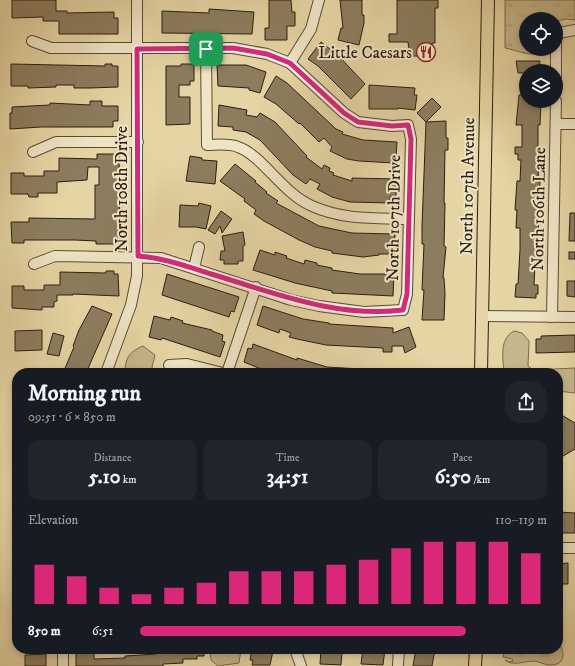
<!DOCTYPE html>
<html lang="en">
<head>
<meta charset="utf-8">
<style>
	body { margin:0; font-family:"IM FELL DW Pica",serif; background:#20242c; color:#f1f3f6; height:100vh; display:flex; flex-direction:column; font-size:15px; white-space:nowrap }
	* { box-sizing:border-box; margin:0 }
	p { font-size:13px; color:#9ea1a6 }
	.icon { flex:none; width:22px; height:22px; fill:none; stroke:currentColor; stroke-width:2; stroke-linecap:round; stroke-linejoin:round }
	.map { position:relative; flex:1; overflow:hidden }
	.side { position:absolute; left:12px; top:368px; width:551px; height:286px; display:flex; flex-direction:column; background:#171b24; border-radius:16px; box-shadow:0 2px 6px #0003 }
	.side>* { flex:none }
	.controls { position:absolute; left:519px; top:12px; display:grid; gap:8px }
	.controls a { display:grid; place-items:center; width:44px; height:44px; border-radius:50%; background:#171b24; box-shadow:0 2px 6px #0003; font-size:20px }
	.pin { position:absolute; display:grid; place-items:center; width:34px; height:34px; color:#fff; margin:-17px; border-radius:8px; box-shadow:0 2px 6px #0006 }
	.round { display:grid; place-items:center; flex:none; width:42px; height:42px; border-radius:16px; background:#20242c }
	.headline { display:flex; align-items:center; justify-content:space-between; height:68px; padding:0 16px }
	h1 { font-size:22px; font-weight:700; line-height:30px }
	.metrics { display:grid; grid-template-columns:repeat(3,1fr); gap:6px; height:68px; padding:4px 16px }
	.metrics div { display:grid; align-content:center; border-radius:10px; background:#20242c; text-align:center }
	.metrics b { font-size:20px; font-weight:700 }
	.metrics small { font-size:11px; font-weight:400 }
	.metrics p { font-size:11px }
	.chart { height:112px; padding:8px 16px }
	.chart p { display:flex; justify-content:space-between }
	.chart svg { width:100%; height:72px; margin-top:4px; stroke:#db2777; stroke-width:6 }
	ul { padding:0 16px; list-style:none; font-size:13px }
	li { display:grid; grid-template-columns:64px 48px 1fr; align-items:center; height:30px }
	li i { height:10px; border-radius:5px; background:#db2777 }
	.map>svg:first-child { display:block }
</style>
</head>
<body>
<div class="map">
<svg width="575" height="666" viewBox="0 0 575 666">
	<defs>
		<pattern id="grass-tufts" width="24" height="20" patternUnits="userSpaceOnUse"><rect width="24" height="20" fill="#c6b68b"/><path d="M3 7l-1-3M5 7V3M7 7l1-3M15 17l-1-3M17 17v-4M19 17l1-3" fill="none" stroke="#aa9c77"/></pattern>
	</defs>
	<rect width="100%" height="100%" fill="#e6d5a4"/>
	<filter id="stains"><feTurbulence type="fractalNoise" baseFrequency=".005" numOctaves="4"/><feColorMatrix values="0 0 0 0 .2 0 0 0 0 .09 0 0 0 0 .02 0 0 0 .5 -.17"/></filter>
	<radialGradient id="worn" r=".72"><stop offset=".6" stop-color="#630" stop-opacity="0"/><stop offset="1" stop-color="#630" stop-opacity=".3"/></radialGradient>
	<g fill="url(#grass-tufts)" stroke="#786a4f">
		<path d="M505 0H575V20L566 19 556 21V19H526V49H546C532 59 521 51 505 48Z"/>
		<path d="M558 640C565 652 567 666 548 665 543 664 538 661 533 661 522 662 513 666 505 660L509 662 513 661 512 659 503 657 505 649H558Z"/>
	</g>
	<g fill="#c6b68b" stroke="#786a4f">
		<path d="M514 331 522 333 529 341 528 366 533 370 575 368V393L558 391V373H504C503 358 499 339 514 331Z"/>
		<path d="M143 346 155 355 152 367 154 373H125C125 358 129 352 143 346Z"/>
		<polygon points="210,649 241,649 239,663 218,666 211,660"/>
	</g>
	<g fill="#8c7d5e" stroke="#2a1e13">
		<polygon points="12,0 56,0 56,11 67,11 67,13 114,12 114,18 118,18 118,34 59,34 59,21 43,21 43,17 12,18"/>
		<polygon points="269,0 291,0 292,12 295,12 295,26 287,26 287,40 265,40 265,28 269,28"/>
		<polygon points="340,0 362,0 362,15 364,15 364,23 359,45 338,40 341,28 343,28"/>
		<polygon points="397,0 438,0 438,8 435,8 435,43 432,43 432,56 410,56 408,42 389,42 389,34 397,34"/>
		<polygon points="209,9 254,12 252,34 162,33 162,11 209,13"/>
		<polygon points="321,42 335,53 335,52 365,84 351,99 318,66 308,59"/>
		<polygon points="516,61 540,61 539,71 526,71 526,73 518,73"/>
		<polygon points="11,64 105,66 105,64 112,64 112,66 118,66 118,87 90,88 74,88 74,85 56,85 56,87 28,88 28,86 11,86"/>
		<polygon points="181,64 194,64 194,81 190,81 190,85 179,85 179,97 190,97 190,124 166,125 166,66 181,66"/>
		<polygon points="217,65 246,65 266,72 260,93 249,90 249,88 218,86"/>
		<polygon points="276,76 287,83 336,129 343,132 342,134 363,140 397,142 396,157 394,157 394,163 359,161 347,159 330,151 332,147 324,138 319,142 300,123 299,124 276,104 264,97"/>
		<polygon points="369,85 415,88 414,95 417,95 415,110 398,108 398,109 369,109"/>
		<polygon points="519,95 526,95 526,101 541,101 540,125 538,125 538,147 541,147 541,154 539,154 538,181 540,181 537,263 535,263 534,285 538,285 538,294 536,294 536,298 515,297 516,284 518,284 520,250 520,228 516,228 517,210 515,210 517,181 520,181 521,160 518,160 518,154 515,154 515,147 522,147 522,125 516,125"/>
		<polygon points="432,98 441,107 426,122 446,121 446,138 448,138 448,150 445,150 444,203 445,203 444,246 446,247 443,278 444,278 445,293 444,320 422,320 424,290 422,290 424,244 422,244 422,226 426,122 417,113"/>
		<polygon points="90,101 102,101 102,106 118,106 118,121 113,121 113,127 41,127 10,129 10,113 12,113 12,107 50,105 50,103 90,105"/>
		<polygon points="219,105 247,110 246,115 257,117 260,113 275,122 307,156 306,157 322,169 324,165 330,168 329,171 334,173 333,175 352,181 352,178 396,179 396,197 390,197 390,203 350,202 332,197 317,189 320,184 310,179 306,184 293,175 260,140 246,132 233,130 233,127 218,126"/>
		<polygon points="97,154 119,154 120,244 96,244 96,241 75,240 24,240 24,243 12,243 11,222 29,222 29,218 95,219 95,185 99,185 99,167 88,167 87,180 57,182 57,193 38,193 38,197 29,197 28,194 11,194 11,173 24,173 24,176 44,176 44,171 59,171 59,158 97,159"/>
		<polygon points="190,156 202,158 202,160 217,161 215,184 186,181"/>
		<polygon points="235,164 256,181 255,182 267,192 266,193 278,201 276,203 319,226 352,233 395,234 394,254 379,254 379,255 363,257 332,253 332,251 315,247 299,240 264,221 254,214 256,210 244,201 245,199 220,181"/>
		<polygon points="199,203 211,206 206,229 196,227 179,227 180,205 198,206"/>
		<polygon points="221,211 232,219 222,233 220,226 215,234 208,230"/>
		<polygon points="570,213 575,213 575,241 569,241"/>
		<polygon points="243,232 245,245 243,246 243,261 238,261 238,264 224,264 224,260 220,260 221,251 225,251 222,236"/>
		<polygon points="260,250 275,255 275,252 287,256 286,258 304,264 305,260 317,263 317,265 332,268 332,270 360,274 394,274 393,296 332,293 332,291 295,283 253,270"/>
		<rect x="569" y="252" width="6" height="7"/>
		<polygon points="106,271 114,271 114,274 118,274 119,296 73,294 73,295 57,295 57,301 54,302 54,307 42,307 42,310 12,308 12,286 24,286 24,290 44,290 44,285 60,285 60,272 106,273"/>
		<polygon points="167,274 239,297 234,312 231,311 229,317 162,295"/>
		<polygon points="567,281 575,281 575,297 567,296"/>
		<polygon points="92,306 112,314 86,373 63,373 74,347 73,346 79,330"/>
		<polygon points="263,306 303,319 329,323 329,324 393,328 393,333 409,327 416,347 405,353 403,346 392,346 392,352 383,352 383,348 326,345 297,339 289,337 291,333 280,329 279,333 257,325"/>
		<polygon points="154,316 170,320 171,317 183,321 182,323 212,330 212,331 223,335 222,341 225,342 220,357 162,338 161,340 149,337"/>
		<polygon points="42,330 42,350 15,351 15,331"/>
		<polygon points="53,333 64,336 59,356 47,354"/>
		<polygon points="575,335 575,352 536,353 536,339 541,339 541,336"/>
		<polygon points="253,344 297,360 297,358 327,367 360,369 360,373 271,373 244,362 248,348 252,349"/>
		<polygon points="558,413 575,423 575,449 558,459"/>
		<polygon points="558,512 575,513 575,533 558,533"/>
		<polygon points="568,563 568,584 558,584 558,567 560,567 560,564"/>
		<polygon points="165,649 204,649 204,656 197,656 197,659 183,659 183,663 163,664 163,666 76,666 76,652 94,653 94,659 125,658 125,656 156,654 156,652 165,651"/>
		<polygon points="252,649 273,651 270,665 252,665 253,660 250,660"/>
		<polygon points="321,649 338,649 338,652 342,652 341,665 320,664"/>
		<polygon points="363,649 385,649 383,665 361,664"/>
		<polygon points="416,649 435,649 432,666 413,666"/>
		<polygon points="46,654 46,666 25,666 25,655"/>
	</g>
	<g fill="none" stroke-linecap="round" stroke-linejoin="round">
		<defs>
			<g id="minor">
				<polyline points="32,41 51,48 233,48 267,54 290,63 344,113 358,122 392,126 408,125 411,139 407,294 403,310 364,312 319,306 291,300 161,258 55,256 34,264"/>
				<path d="M206 49 207 145C217 145 228 143 238 147 262 155 283 194 312 206 343 220 375 218 408 219"/>
				<polyline points="290,63 311,29 319,0"/>
				<polyline points="556,77 556,40 559,33 575,30"/>
				<polyline points="556,124 575,124"/>
				<polyline points="33,152 56,142 138,142"/>
				<polyline points="194,268 199,247"/>
				<polyline points="481,316 575,317"/>
				<polyline points="552,317 556,101"/>
				<polyline points="169,365 187,364 223,373"/>
				<polyline points="106,373 131,305 137,276 137,0"/>
				<polyline points="227,373 256,287"/>
				<polyline points="558,548 575,548"/>
				<polyline points="63,649 63,666"/>
				<polyline points="296,652 301,666"/>
				<polyline points="398,666 399,649"/>
			</g>
			<g id="major">
				<polyline points="481,373 488,0"/>
				<polyline points="475,666 476,649"/>
			</g>
		</defs>
		<use href="#minor" stroke="#594c37" stroke-width="12"/>
		<use href="#major" stroke="#2a1e13" stroke-width="14"/>
		<use href="#minor" stroke="#efe4c4" stroke-width="10"/>
		<use href="#major" stroke="#e6d5a4" stroke-width="12"/>
	</g>
	<g fill="none" stroke-linecap="round" stroke-linejoin="round">
		<defs>
			<path id="route" d="M233 48 267 54 290 63 344 113 358 122 392 126 408 125 411 139 407 294 403 310C335 318 275 293 211 274 185 266 165 258 138 256L137 49Z"/>
		</defs>
		<use href="#route" stroke="#fff" stroke-width="8"/>
		<use href="#route" stroke="#db2777" stroke-width="5"/>
	</g>
	<defs>
		<symbol id="restaurant-ring" viewBox="-11 -11 22 22"><circle r="9.5" fill="#efe4c4" stroke="#8f2418" stroke-width="1.5"/><path d="M-5-6h1v4h1v-4h1v4h1v-4h1v5L-1.5 .5V6h-2V.5L-5-1ZM5-6V6H3V1.5H1.5Q1.5-4 5-6Z" fill="#8f2418"/></symbol>
	</defs>
	<g fill-rule="evenodd">
		<use href="#restaurant-ring" x="415" y="41" width="22" height="22"/>
	</g>
	<g text-anchor="middle" stroke-width="4" stroke-linejoin="round" paint-order="stroke">
		<g font-size="17" fill="#2a1e13" stroke="#efe4c4" text-anchor="end">
			<text x="412" y="58">Little Caesars</text>
		</g>
		<g font-size="17" fill="#2a1e13" stroke="#efe4c4">
			<text transform="translate(467 186) rotate(-89)" y="6">North 107th Avenue</text>
			<text transform="translate(121 189) rotate(-90)" y="6">North 108th Drive</text>
			<text transform="translate(538 209) rotate(-89)" y="6">North 106th Lane</text>
			<text transform="translate(393 218) rotate(-89)" y="6">North 107th Drive</text>
		</g>
	</g>
	<rect width="100%" height="100%" filter="url(#stains)"/>
	<rect width="100%" height="100%" fill="url(#worn)"/>
</svg>
<div class="controls">
<a><svg class="icon" aria-label="locate" viewBox="0 0 24 24"><circle cx="12" cy="12" r="6"/><path d="M12 2v4M12 18v4M2 12h4M18 12h4"/></svg></a>
<a><svg class="icon" aria-label="layers" viewBox="0 0 24 24"><path d="M12 4l9 5-9 5-9-5zM3 14l9 5 9-5"/></svg></a>
</div>
<div class="pin" style="left:206px;top:49px;background:#1e9e55"><svg class="icon" aria-label="arrive" viewBox="0 0 24 24"><path d="M6 21V4h12l-3 4 3 4H6"/></svg></div>
<section class="side">
<div class="headline"><div><h1>Morning run</h1><p>09:51 · 6 × 850 m</p></div><a class="round"><svg class="icon" aria-label="share" viewBox="0 0 24 24"><path d="M12 15V3M7 8l5-5 5 5M5 13v7h14v-7"/></svg></a></div>
<div class="metrics">
<div><p>Distance</p><b>5.10<small> km</small></b></div>
<div><p>Time</p><b>34:51</b></div>
<div><p>Pace</p><b>6:50<small> /km</small></b></div>
</div>
<div class="chart"><p><span>Elevation</span>110–119 m</p>
<svg viewBox="0 0 160 44" preserveAspectRatio="none"><path d="M5 44V20M15 44V27M25 44V34M35 44V38M45 44V34M55 44V31M65 44V24M75 44V24M85 44V24M95 44V20M105 44V17M115 44V10M125 44V6M135 44V6M145 44V6M155 44V13"/></svg>
</div>
<ul>
<li><b>850 m</b>6:51<i style="width:80%"></i></li>
</ul>
</section>
</div>
</body>
</html>
